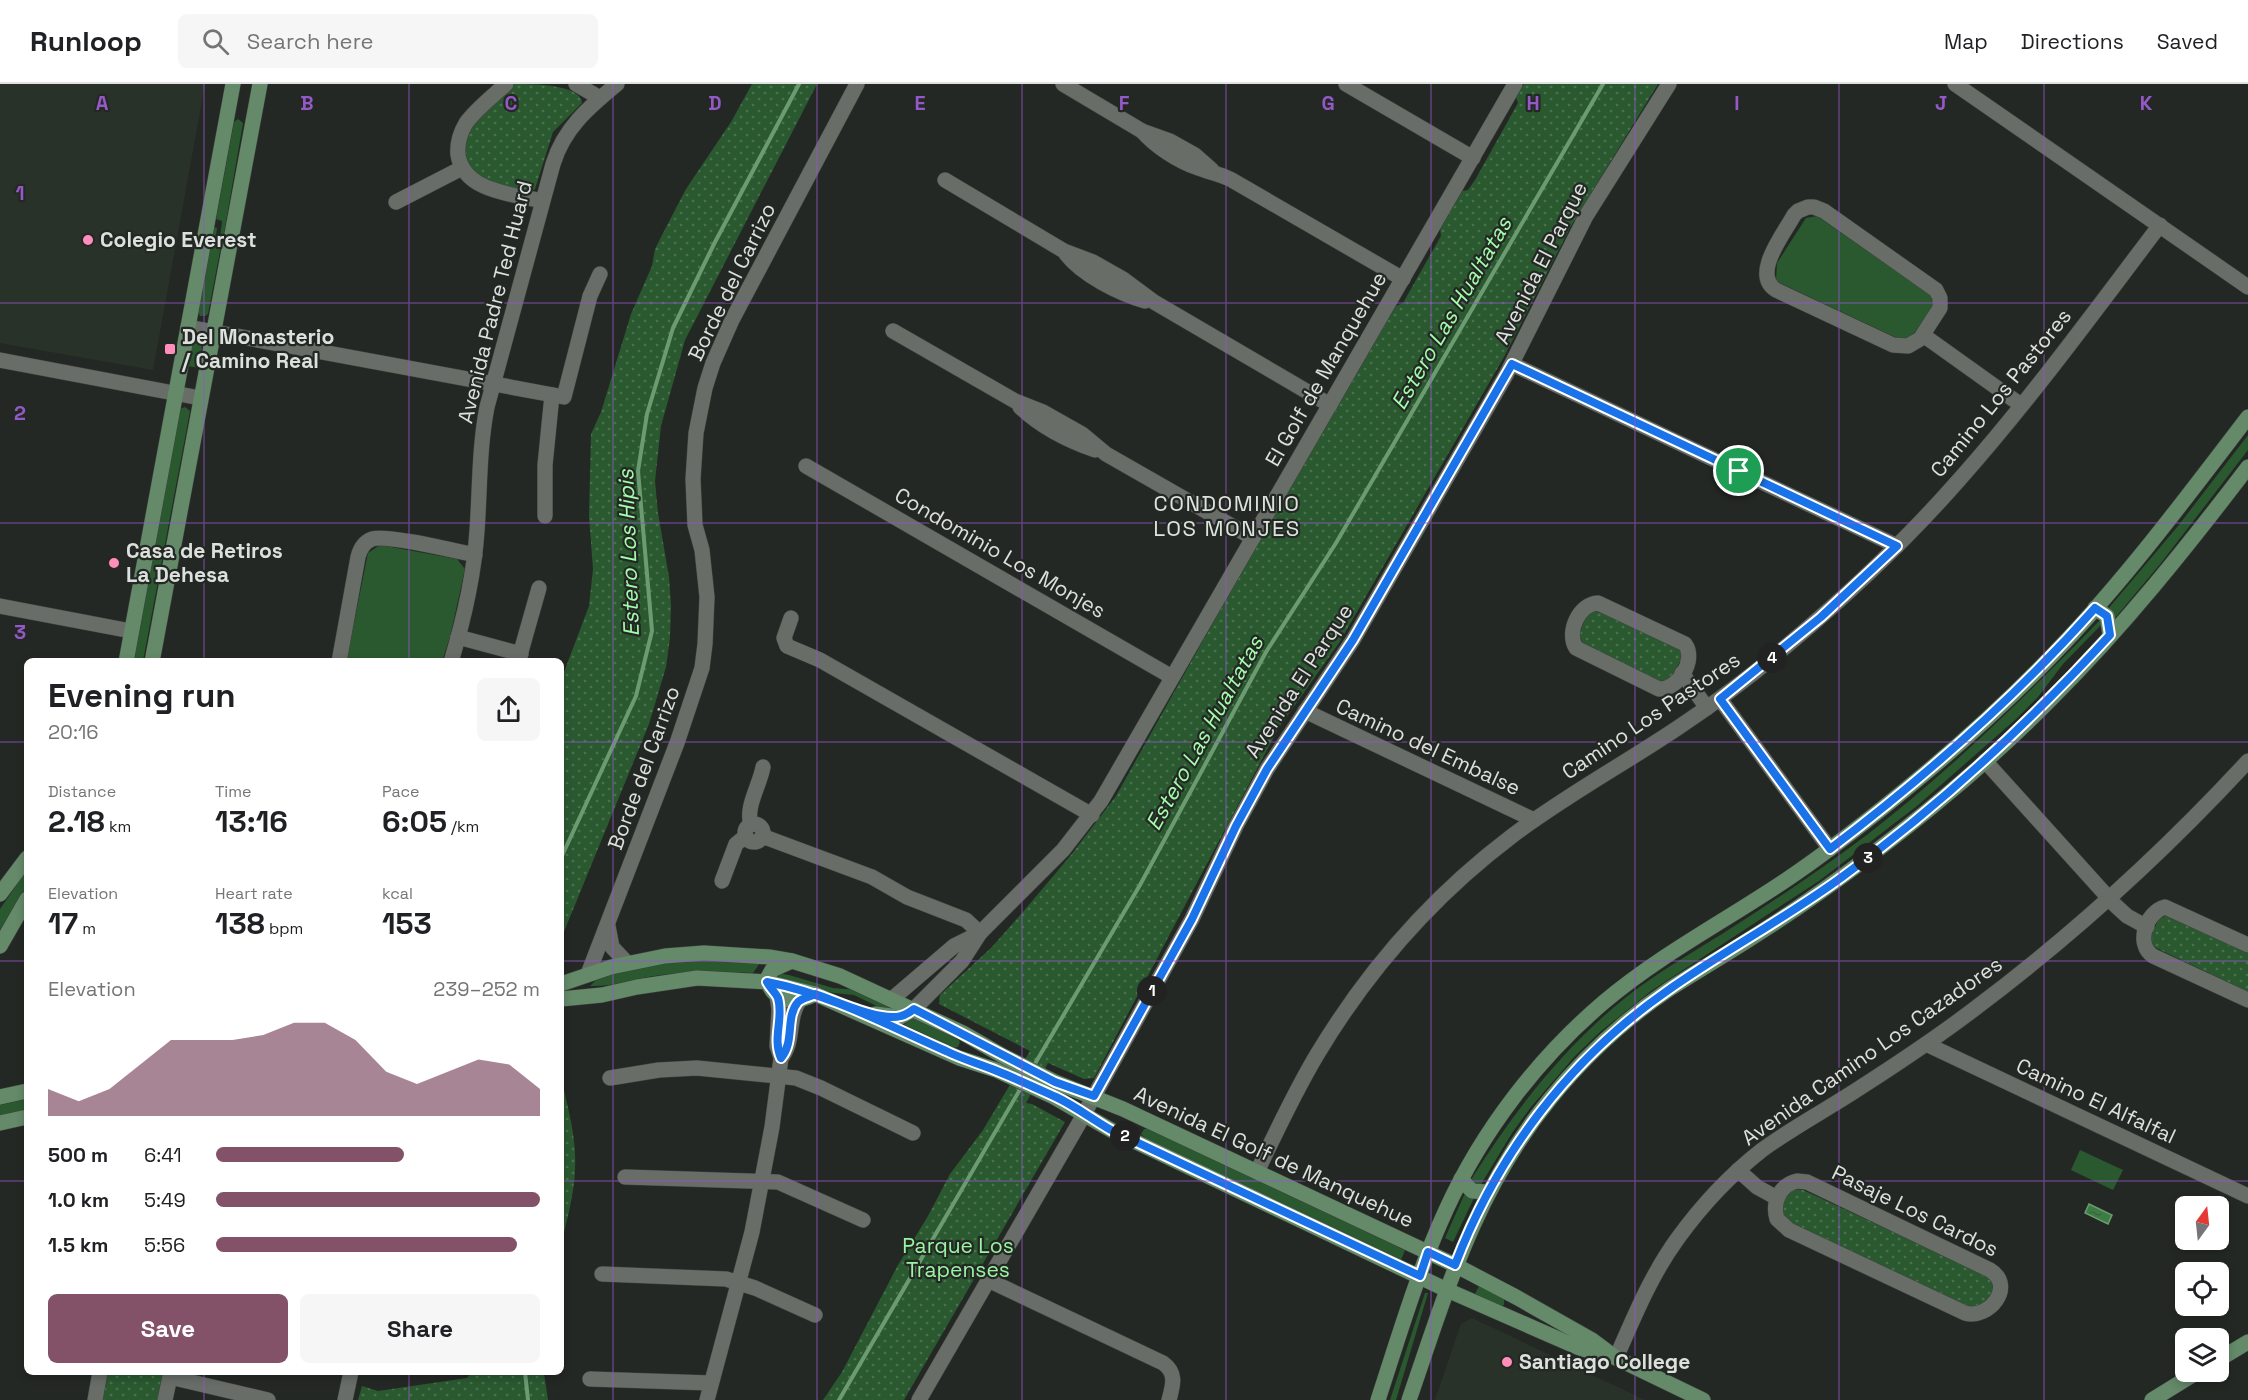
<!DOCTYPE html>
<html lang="en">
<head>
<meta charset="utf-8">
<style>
	body { margin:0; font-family:"Space Grotesk",sans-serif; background:#f6f6f6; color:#202124; height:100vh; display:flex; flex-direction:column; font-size:22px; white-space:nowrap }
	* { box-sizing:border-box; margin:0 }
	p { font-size:20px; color:#757577 }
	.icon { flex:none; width:33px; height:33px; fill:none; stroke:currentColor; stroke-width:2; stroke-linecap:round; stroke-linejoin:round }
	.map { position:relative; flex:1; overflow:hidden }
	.panel { position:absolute; left:24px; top:574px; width:540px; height:717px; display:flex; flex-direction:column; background:#fff; border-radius:9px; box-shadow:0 3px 9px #0003 }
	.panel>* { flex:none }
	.needle { width:39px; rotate:15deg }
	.tools { position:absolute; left:2175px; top:1112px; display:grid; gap:12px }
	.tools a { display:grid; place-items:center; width:54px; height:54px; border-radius:9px; background:#fff; box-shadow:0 3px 9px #0003; font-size:30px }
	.pin { position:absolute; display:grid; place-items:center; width:51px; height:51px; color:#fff; margin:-26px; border:3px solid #fff; border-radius:50%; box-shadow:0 2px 6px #0007 }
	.km { position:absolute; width:30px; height:30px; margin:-15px; border-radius:50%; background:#222; color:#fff; font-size:16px; line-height:30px; text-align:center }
	.round { display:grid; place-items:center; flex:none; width:63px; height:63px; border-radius:9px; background:#f6f6f6 }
	.headline { display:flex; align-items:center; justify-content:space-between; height:102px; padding:0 24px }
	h1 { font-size:33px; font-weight:700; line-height:45px }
	.stats { display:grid; grid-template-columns:repeat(3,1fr); gap:9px; height:102px; padding:6px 24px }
	.stats div { display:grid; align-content:center }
	.stats b { font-size:30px; font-weight:700 }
	.stats small { font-size:16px; font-weight:400 }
	.stats p { font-size:16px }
	.chart { height:168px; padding:12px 24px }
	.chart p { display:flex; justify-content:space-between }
	.chart svg { width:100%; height:108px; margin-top:6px; fill:#845268; opacity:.7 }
	.button { display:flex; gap:12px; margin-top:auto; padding:12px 24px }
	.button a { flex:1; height:69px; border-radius:9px; background:#845268; color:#fff; font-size:24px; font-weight:700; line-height:69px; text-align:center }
	.button a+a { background:#f6f6f6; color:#202124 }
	ul { padding:0 24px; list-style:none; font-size:20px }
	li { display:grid; grid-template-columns:96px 72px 1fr; align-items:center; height:45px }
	li i { height:15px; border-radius:8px; background:#845268 }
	header { display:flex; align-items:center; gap:36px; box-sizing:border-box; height:84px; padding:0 30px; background:#fff; border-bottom:2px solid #e0e0e0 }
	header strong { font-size:28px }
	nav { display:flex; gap:33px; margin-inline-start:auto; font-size:21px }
	.search { width:420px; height:54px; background:#f6f6f6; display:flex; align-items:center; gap:15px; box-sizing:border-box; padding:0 21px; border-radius:9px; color:#757577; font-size:22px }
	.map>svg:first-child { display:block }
</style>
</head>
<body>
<header>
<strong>Runloop</strong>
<div class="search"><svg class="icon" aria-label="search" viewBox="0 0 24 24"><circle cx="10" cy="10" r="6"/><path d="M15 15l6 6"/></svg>Search here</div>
<nav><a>Map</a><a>Directions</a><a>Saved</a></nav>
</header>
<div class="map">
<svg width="2248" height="1316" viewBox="0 0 2248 1316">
	<defs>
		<pattern id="park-dots" width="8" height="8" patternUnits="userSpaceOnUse" patternTransform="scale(1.5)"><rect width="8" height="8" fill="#2a5930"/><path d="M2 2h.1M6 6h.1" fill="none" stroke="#48714e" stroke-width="1.8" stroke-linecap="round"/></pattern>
		<pattern id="water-ripples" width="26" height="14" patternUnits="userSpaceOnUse" patternTransform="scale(1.5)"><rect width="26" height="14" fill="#3c7d43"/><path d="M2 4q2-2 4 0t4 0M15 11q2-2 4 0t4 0" fill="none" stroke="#3f6343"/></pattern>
	</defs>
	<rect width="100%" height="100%" fill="#242824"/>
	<g fill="#293229">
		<polygon points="0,0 205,0 153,286 0,259"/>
		<polygon points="1472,1234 1645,1316 1435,1316 1461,1240"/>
	</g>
	<g fill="#2a5930">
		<polygon points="238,35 243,39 223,155 220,154 222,137 216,135 234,38"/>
		<polygon points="1817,132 1931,211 1933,223 1909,256 1899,255 1776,197 1777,179 1806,134"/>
		<polygon points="214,143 217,144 215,161 221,162 208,230 205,232 200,232 198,228"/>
		<polygon points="196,257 202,262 199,284 188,282 192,260"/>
		<polygon points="185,323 190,327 143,577 133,578 180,325"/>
		<polygon points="2248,351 2248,366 2161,479 2115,534 2113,529 2108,525 2178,442"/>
		<polygon points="380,461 457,475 465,485 450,553 442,577 348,578 347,574 368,469"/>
		<path d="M2101 535 2102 540 2063 580 2038 613 2015 636 1917 722 1819 797 1651 907 1600 948 1575 972 1531 1023 1512 1049 1480 1102 1472 1100V1094C1512 1031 1556 973 1613 924 1646 895 1685 873 1722 850 1772 818 1821 786 1868 750 1952 685 2027 611 2101 535Z"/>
		<polygon points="27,786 27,802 0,846 0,825"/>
		<path d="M732 876 760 879 753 889C720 887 688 887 654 892 632 895 613 903 590 902L600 892 665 879 691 877Z"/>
		<polygon points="777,889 789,891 833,904 858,906 892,923 894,926 889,928 854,911 834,909 779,894"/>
		<polygon points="913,933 958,955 960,958 958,963 953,964 904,941"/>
		<polygon points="27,1015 27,1026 0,1032 0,1021"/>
		<polygon points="1144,1045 1149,1045 1405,1166 1401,1176 1145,1054 1141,1050"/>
		<polygon points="2080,1066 2123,1086 2113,1106 2071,1086"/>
		<polygon points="1465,1109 1474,1114 1453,1158 1445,1154"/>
		<polygon points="1479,1202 1504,1215 1504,1221 1501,1222 1475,1210"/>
		<polygon points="1425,1209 1428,1209 1396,1316 1390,1316"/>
	</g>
	<g fill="url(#park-dots)">
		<path d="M515 0C533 0 581 0 582 19L553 48 535 105 529 108 488 98 473 88 465 75 464 58 469 44Z"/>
		<polygon points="752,0 817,0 685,256 661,342 655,397 658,429 669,493 671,521 670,554 666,583 649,640 561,855 561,596 589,522 593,485 589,432 591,350 601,328 631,230 652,182 655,165 662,151 686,105 731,38"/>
		<polygon points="1524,0 1658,0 1571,142 1504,273 1339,559 1278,645 1094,994 1084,995 1048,979 1026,1019 1032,1020 1065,1038 904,1316 823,1316 842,1288 898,1181 928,1132 950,1090 983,1046 1030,967 939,920 940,911 992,863 1022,829 1071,771 1116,712 1320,347 1396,222 1403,219 1441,152 1440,144 1462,107 1468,106 1475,96 1518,19 1516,13"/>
		<polygon points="1597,527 1680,565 1683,572 1670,596 1662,598 1583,559 1579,551 1588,528"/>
		<polygon points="2167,831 2248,869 2248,908 2152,862 2151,851 2159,835"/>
		<path d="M561 993C568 1024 577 1055 575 1086 574 1111 567 1136 561 1161Z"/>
		<polygon points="1795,1105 1803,1106 1986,1191 1993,1197 1994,1207 1984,1220 1970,1223 1787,1138 1781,1125 1786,1112"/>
		<polygon points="107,1289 163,1289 158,1316 101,1316"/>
		<polygon points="471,1289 544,1289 548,1316 358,1316 362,1302 378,1307 467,1294"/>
	</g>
	<polygon fill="url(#water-ripples)" stroke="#6c9b72" stroke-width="1.5" points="2089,1120 2112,1131 2108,1140 2085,1129"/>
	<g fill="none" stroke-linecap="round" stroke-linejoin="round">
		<g stroke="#6c9b72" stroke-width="4">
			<polyline points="561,774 636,612 652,547 638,387 647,330 673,244 714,160 799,0"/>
			<polyline points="1033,983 1140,801 1266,568 1336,459 1603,0"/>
			<polyline points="525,1288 528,1316"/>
			<polyline points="839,1316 1022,1002"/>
		</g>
		<defs>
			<g id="street">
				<path d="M506 0C493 12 476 25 466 39 460 49 457 60 458 71 464 108 513 110 542 117"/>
				<polyline points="576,0 600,14"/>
				<polyline points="1063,0 1142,47 1170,57 1195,71 1212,86"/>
				<polyline points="1346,0 1473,74"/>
				<polyline points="1955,0 2248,203"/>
				<path d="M1142 47C1156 63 1178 77 1198 84 1209 88 1219 90 1230 95L1403 195"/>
				<polyline points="945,96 1064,167 1093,178 1123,195 1154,218 1330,321"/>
				<polyline points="396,118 462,84"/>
				<path d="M1808 123H1814L1824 127 1936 206 1940 214V224L1920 255 1908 262 1893 261 1776 206C1751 190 1784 150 1794 131L1798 127Z"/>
				<path d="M1066 170C1082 191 1120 210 1145 217"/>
				<polyline points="188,243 564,313 590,212 600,190"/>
				<polyline points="893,247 1015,317 1043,328 1082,350 1106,370 1253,454"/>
				<polyline points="1923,251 2021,321"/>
				<polyline points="0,276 200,314"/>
				<polyline points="1512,280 1897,462"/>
				<path d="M1020 323C1040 342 1069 357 1095 366"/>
				<polyline points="806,382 1172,593"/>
				<polyline points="545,432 545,381 552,311"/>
				<path d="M1598 519 1685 560C1697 576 1678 606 1659 605L1576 564C1566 548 1579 520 1598 519Z"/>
				<polyline points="0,522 131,547"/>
				<polyline points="791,534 784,554 787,562 820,576 1092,731"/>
				<polyline points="458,553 521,570"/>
				<path d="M339 578 358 473C360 465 364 458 372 455 386 450 456 467 475 471"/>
				<path d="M451 578C464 535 474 491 477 447 480 405 479 364 487 323L553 80C564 44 589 23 617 0"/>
				<polyline points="518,578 539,504"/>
				<polyline points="1682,589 1707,624"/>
				<polyline points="1720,615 1830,765"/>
				<polyline points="1305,627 1534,736"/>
				<polyline points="1985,677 2115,821 2127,832 2147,843"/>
				<circle cx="754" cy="749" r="9"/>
				<path d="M751 741C745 723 760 701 763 683"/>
				<polyline points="762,752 872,793 907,813 966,836 980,849"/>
				<polyline points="722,797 736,760 746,752"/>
				<polyline points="608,842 612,863 627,879"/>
				<path d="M2248 861 2165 823C2146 828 2135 860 2153 872L2248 916"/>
				<polyline points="588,890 677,659 702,584 705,560 707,513 702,466 695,441 693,395 696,349 705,304 713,279 732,236 857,0"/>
				<polyline points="892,915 954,862 980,849"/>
				<polyline points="914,925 962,877 980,849 1063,766 1101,717 1515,0"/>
				<polyline points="1926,960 2248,1112"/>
				<path d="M781 974C795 958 787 933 800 916"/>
				<polyline points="610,994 659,986 697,984 796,994 821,1004 913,1049"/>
				<polyline points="1738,1086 1757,1103 1777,1114"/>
				<path d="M1257 1088C1276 1048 1295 1007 1318 969 1368 886 1434 811 1512 752 1565 712 1624 680 1679 643 1718 617 1755 589 1790 559 1850 509 1907 455 1958 397 2030 316 2094 228 2160 141"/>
				<polyline points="625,1093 778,1098 863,1136"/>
				<path d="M1797 1097 1807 1098 1990 1186C2016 1202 1989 1236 1965 1229L1789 1146 1777 1135C1772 1118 1780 1101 1797 1097Z"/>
				<polyline points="602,1190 726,1195 755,1204 815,1231"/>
				<path d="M988 1196 1163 1279C1177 1289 1173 1301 1169 1316"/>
				<path d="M1616 1274C1634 1233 1651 1191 1678 1154 1702 1121 1730 1091 1762 1066 1792 1044 1826 1026 1858 1005 1897 980 1936 954 1973 926 2073 851 2164 768 2248 677"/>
				<polyline points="170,1293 268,1316"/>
				<polyline points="590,1295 711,1299"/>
				<polyline points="95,1316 100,1288"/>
				<polyline points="165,1316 171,1288"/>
				<polyline points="345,1316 351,1288"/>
				<polyline points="707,1316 752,1148 772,1043 781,974 777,962 779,925 777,912"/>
				<polyline points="919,1316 1078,1041 1192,835 1236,742 1267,685 1353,556 1506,291 1586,132 1669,0"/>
			</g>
			<g id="secondary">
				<polyline points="2095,524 2107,532 2110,551"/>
				<polyline points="126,578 233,0"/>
				<polyline points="152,578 260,0"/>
				<polyline points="0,810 27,774"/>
				<polyline points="0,862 27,815"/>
				<path d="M792 877 772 886 767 895C773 919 796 920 815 910"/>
				<polyline points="561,900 611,883 665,872 704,869 769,873 792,877 840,892 963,949 1003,972 1055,998 1123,1025 1455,1181 1516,1213 1592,1256 1616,1274 1703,1316"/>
				<polyline points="561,915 602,911 637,903 697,894 767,898 815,910 959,974 996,986 1054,1013 1111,1046 1447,1206 1577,1263 1608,1273"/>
				<polyline points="875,930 900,933 914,925"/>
				<polyline points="0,1013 27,1007"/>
				<polyline points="0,1039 27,1033"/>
				<polyline points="1461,1095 1472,1107 1487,1108"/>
				<polyline points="2218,1276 2248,1258"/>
				<path d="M1378 1316C1399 1252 1418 1187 1446 1126 1482 1047 1538 974 1604 918 1661 870 1727 836 1789 794 1833 764 1876 730 1917 696 1969 653 2019 607 2065 558 2131 488 2189 410 2248 333"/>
				<path d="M1409 1316C1447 1206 1475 1107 1550 1015 1584 973 1624 936 1668 906 1697 887 1727 870 1756 851 1794 827 1831 801 1867 774 1932 725 1995 672 2052 614 2124 542 2187 463 2248 383"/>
				<polyline points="2152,1316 2199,1287"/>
			</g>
		</defs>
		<use href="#street" stroke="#3f433f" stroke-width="16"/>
		<use href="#secondary" stroke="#3f433f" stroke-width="16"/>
		<use href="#street" stroke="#686d68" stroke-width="15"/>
		<use href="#secondary" stroke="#648a69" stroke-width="15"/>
	</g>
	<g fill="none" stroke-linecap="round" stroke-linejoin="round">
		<defs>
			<path id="route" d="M1739 387 1512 280 1353 556 1267 685 1236 742 1192 835 1094 1012 1055 998 914 925C910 928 906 931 901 932 880 938 836 917 815 910 810 913 802 914 798 918 785 933 795 958 781 974 772 954 784 934 778 914 776 909 770 904 767 898 830 910 887 941 946 967 962 975 980 980 997 987 1017 995 1036 1004 1056 1013 1075 1022 1092 1035 1111 1046L1420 1192 1428 1168 1455 1181C1497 1071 1569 975 1667 907 1724 867 1786 834 1842 793 1940 722 2028 640 2110 551L2107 532 2095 524C2015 614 1925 693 1830 765L1720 615 1821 533 1897 462 1739 387"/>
		</defs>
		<use href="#route" stroke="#fff" stroke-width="12"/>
		<use href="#route" stroke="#1a73e8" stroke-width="8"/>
	</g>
	<path fill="none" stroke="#9459c7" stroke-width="1.5" stroke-opacity="0.55" d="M204 0V578M409 0V578M613 0V1316M817 0V1316M1022 0V1316M1226 0V1316M1431 0V1316M1635 0V1316M1839 0V1316M2044 0V1316M0 219H2248M0 439H2248M0 658H27M561 658H2248M0 877H27M561 877H2248M0 1097H27M561 1097H2248M204 1288V1316M409 1288V1316"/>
	<g fill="#ff8eba" stroke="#242824" stroke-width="2">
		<circle cx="88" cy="156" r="6"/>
		<rect x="164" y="259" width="12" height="12" rx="3"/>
		<circle cx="114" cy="479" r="6"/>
		<circle cx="1507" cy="1278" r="6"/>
	</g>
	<g text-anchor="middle" stroke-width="4.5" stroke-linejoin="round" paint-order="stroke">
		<g font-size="21" font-weight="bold" fill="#dde1de" stroke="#242824" text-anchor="start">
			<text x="100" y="163">Colegio Everest</text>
			<text x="182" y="260">Del Monasterio<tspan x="182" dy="24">/ Camino Real</tspan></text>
			<text x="126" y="474">Casa de Retiros<tspan x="126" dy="24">La Dehesa</tspan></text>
			<text x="1519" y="1285">Santiago College</text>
		</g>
		<g font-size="21" fill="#dde1de" stroke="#242824">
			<text transform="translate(1541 179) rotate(-63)" y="7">Avenida El Parque</text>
			<text transform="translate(732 198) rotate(-64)" y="7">Borde del Carrizo</text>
			<text transform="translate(495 218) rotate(-76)" y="7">Avenida Padre Ted Huard</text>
			<text transform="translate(1326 285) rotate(-60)" y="7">El Golf de Manquehue</text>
			<text transform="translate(2001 309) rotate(-51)" y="7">Camino Los Pastores</text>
			<text transform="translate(1000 469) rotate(30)" y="7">Condominio Los Monjes</text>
			<text transform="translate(1299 597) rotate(-57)" y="7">Avenida El Parque</text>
			<text transform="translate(1651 632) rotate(-34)" y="7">Camino Los Pastores</text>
			<text transform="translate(1428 663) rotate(25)" y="7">Camino del Embalse</text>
			<text transform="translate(644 684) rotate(-70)" y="7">Borde del Carrizo</text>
			<text transform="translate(1872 967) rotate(-35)" y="7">Avenida Camino Los Cazadores</text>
			<text transform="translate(2096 1017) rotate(25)" y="7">Camino El Alfalfal</text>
			<text transform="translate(1274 1073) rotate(25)" y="7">Avenida El Golf de Manquehue</text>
			<text transform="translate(1915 1127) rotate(26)" y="7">Pasaje Los Cardos</text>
		</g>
		<g font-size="21" fill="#9af4a2" stroke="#242824">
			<text x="958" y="1169">Parque Los<tspan x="958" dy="24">Trapenses</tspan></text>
		</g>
		<g font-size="22" font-style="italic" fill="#a3fdaa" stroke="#242824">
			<text transform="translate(1451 229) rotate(-60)" y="8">Estero Las Hualtatas</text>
			<text transform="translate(628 469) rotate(-92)" y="8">Estero Los Hipis</text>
			<text transform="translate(1204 649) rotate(-61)" y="8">Estero Las Hualtatas</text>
		</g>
		<g font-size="22" letter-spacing="1.5" fill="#dde3dd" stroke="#242824">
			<text x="1227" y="427">CONDOMINIO<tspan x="1227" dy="25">LOS MONJES</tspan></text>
		</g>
	</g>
	<g font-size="20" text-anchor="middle" font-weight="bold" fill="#9459c7" stroke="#242824" stroke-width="4.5" stroke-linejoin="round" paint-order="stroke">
		<text x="102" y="26">A</text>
		<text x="307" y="26">B</text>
		<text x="511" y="26">C</text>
		<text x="715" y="26">D</text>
		<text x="920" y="26">E</text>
		<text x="1124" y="26">F</text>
		<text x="1328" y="26">G</text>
		<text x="1533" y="26">H</text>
		<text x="1737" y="26">I</text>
		<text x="1941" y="26">J</text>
		<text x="2146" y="26">K</text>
		<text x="20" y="116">1</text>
		<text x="20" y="336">2</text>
		<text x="20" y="555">3</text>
	</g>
</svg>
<div class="tools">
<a><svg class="needle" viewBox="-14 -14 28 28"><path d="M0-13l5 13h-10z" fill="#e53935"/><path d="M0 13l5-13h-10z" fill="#757577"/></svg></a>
<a><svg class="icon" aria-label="locate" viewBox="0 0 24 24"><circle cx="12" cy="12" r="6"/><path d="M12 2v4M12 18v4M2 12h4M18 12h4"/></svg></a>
<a><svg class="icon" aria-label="layers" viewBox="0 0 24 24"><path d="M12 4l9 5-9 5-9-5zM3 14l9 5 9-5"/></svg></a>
</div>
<div class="pin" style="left:1739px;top:387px;background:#1e9e55"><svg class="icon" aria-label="arrive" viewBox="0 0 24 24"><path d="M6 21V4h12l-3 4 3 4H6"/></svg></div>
<b class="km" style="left:1152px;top:907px">1</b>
<b class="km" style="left:1125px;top:1052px">2</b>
<b class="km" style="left:1868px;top:774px">3</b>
<b class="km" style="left:1772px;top:574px">4</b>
<section class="panel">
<div class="headline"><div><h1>Evening run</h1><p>20:16</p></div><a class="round"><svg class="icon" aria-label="share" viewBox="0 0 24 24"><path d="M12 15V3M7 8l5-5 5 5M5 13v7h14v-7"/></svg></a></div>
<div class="stats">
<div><p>Distance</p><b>2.18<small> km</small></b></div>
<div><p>Time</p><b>13:16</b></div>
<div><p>Pace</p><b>6:05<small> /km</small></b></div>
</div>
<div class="stats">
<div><p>Elevation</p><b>17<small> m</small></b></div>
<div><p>Heart rate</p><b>138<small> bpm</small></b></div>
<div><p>kcal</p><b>153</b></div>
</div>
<div class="chart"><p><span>Elevation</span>239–252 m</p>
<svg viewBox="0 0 160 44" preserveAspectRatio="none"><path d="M0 44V33L10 38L20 33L30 23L40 13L50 13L60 13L70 11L80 6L90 6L100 13L110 26L120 31L130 26L140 21L150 23L160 33V44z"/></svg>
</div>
<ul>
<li><b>500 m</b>6:41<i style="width:58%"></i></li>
<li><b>1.0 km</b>5:49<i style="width:100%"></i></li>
<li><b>1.5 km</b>5:56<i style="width:93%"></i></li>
</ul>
<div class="button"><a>Save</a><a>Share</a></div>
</section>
</div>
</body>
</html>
